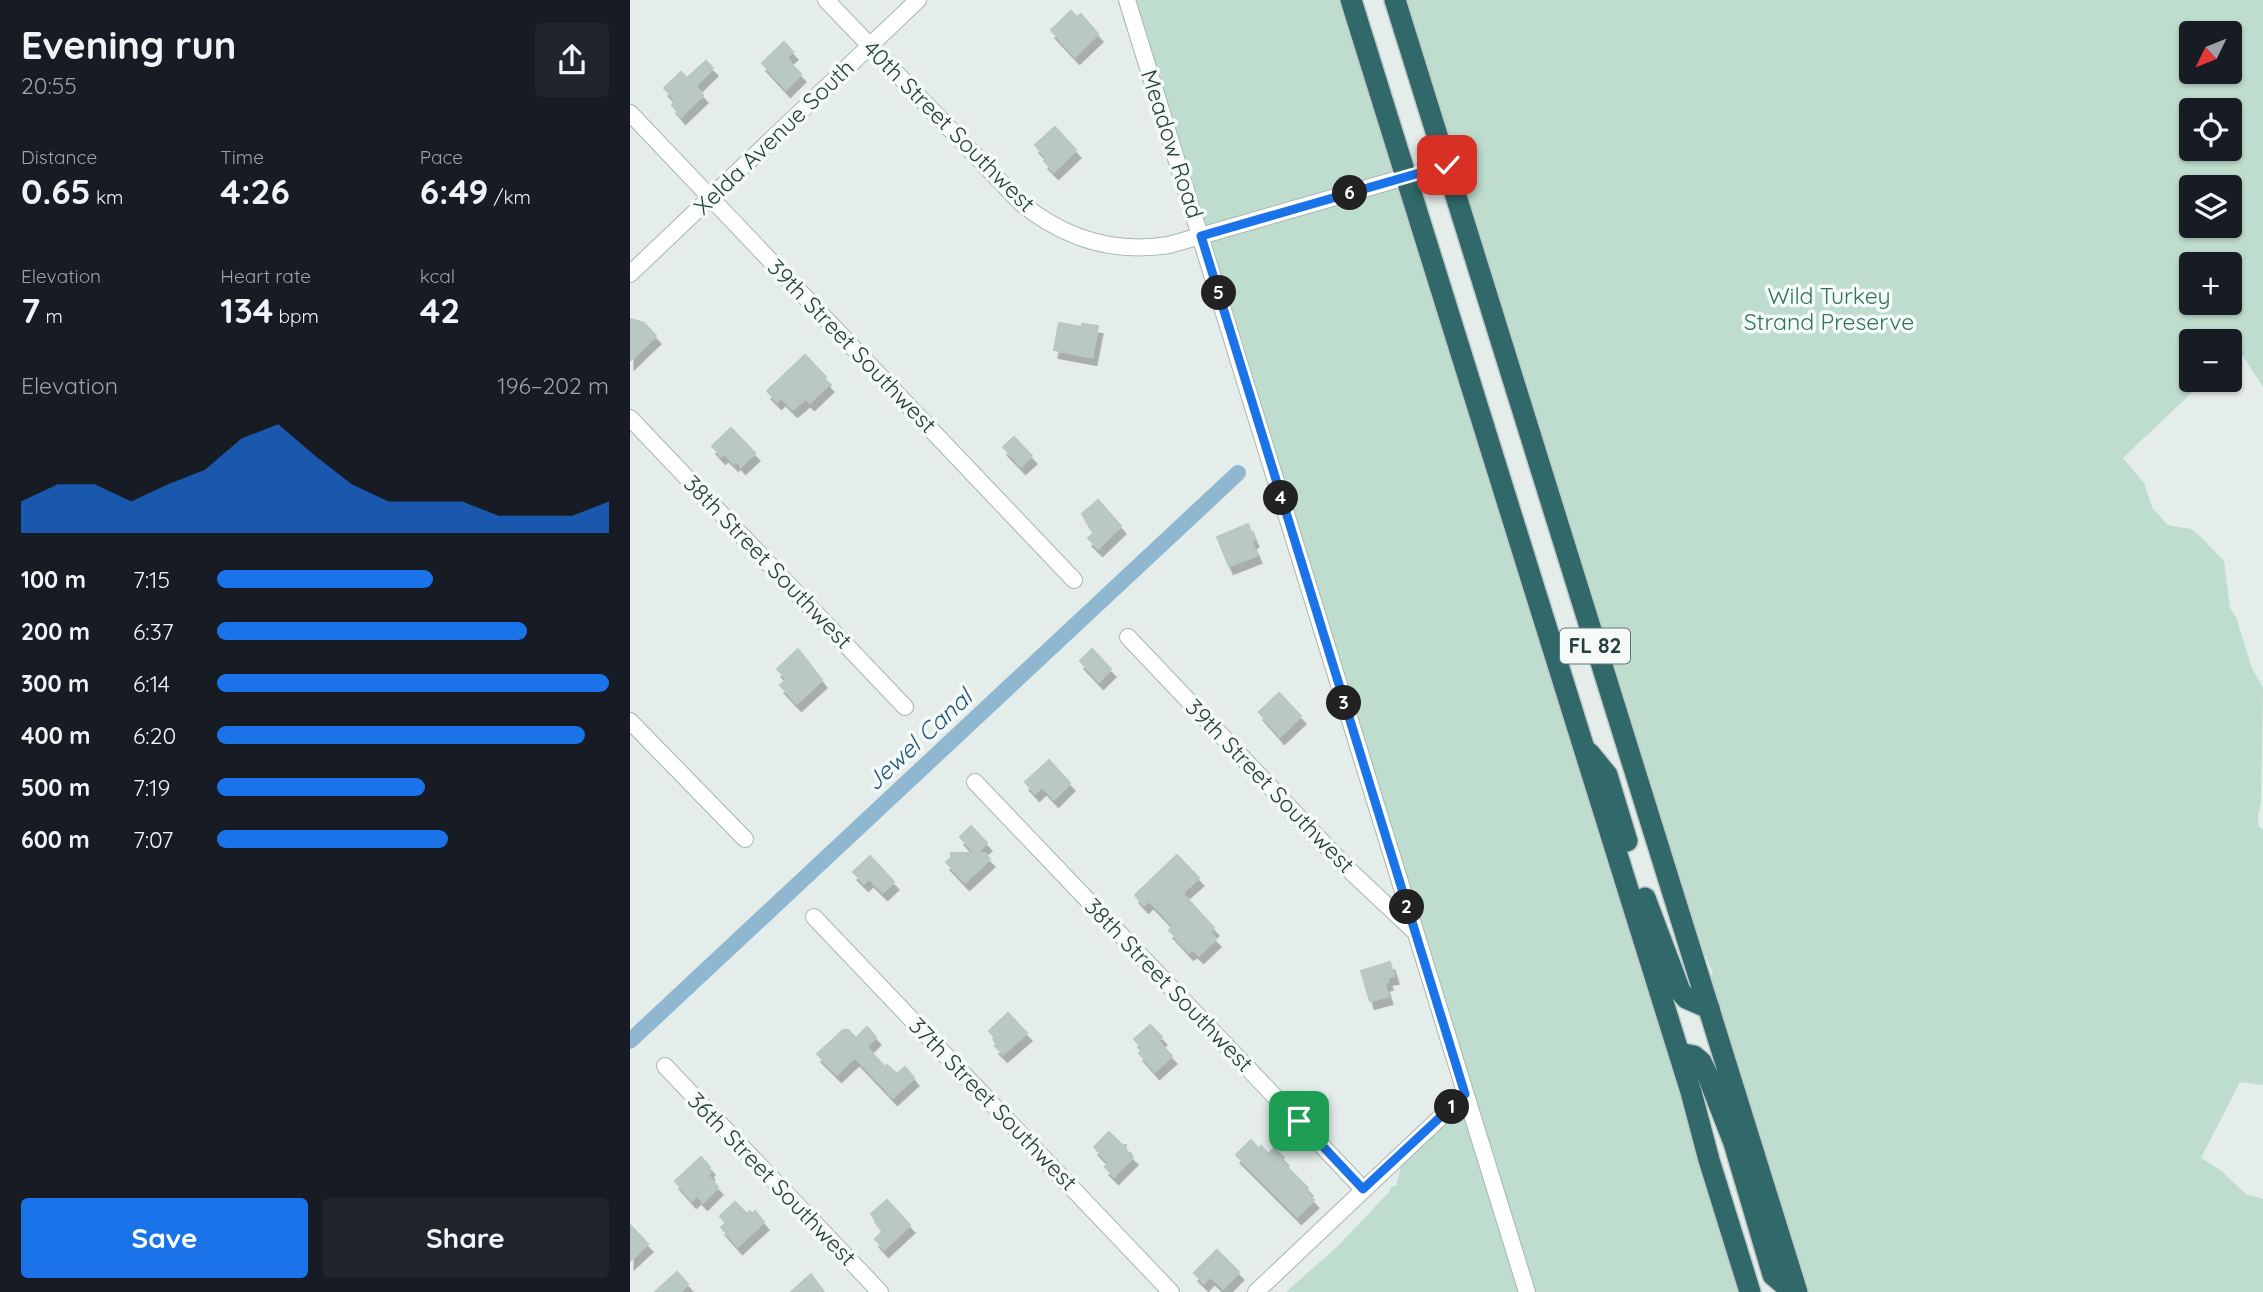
<!DOCTYPE html>
<html lang="en">
<head>
<meta charset="utf-8">
<style>
	body { margin:0; font-family:Quicksand,sans-serif; background:#20242c; color:#f1f3f6; height:100vh; display:flex; flex-direction:column; font-size:26px; white-space:nowrap }
	* { box-sizing:border-box; margin:0 }
	p { font-size:23px; color:#9ea1a6 }
	.icon { flex:none; width:38px; height:38px; fill:none; stroke:currentColor; stroke-width:2; stroke-linecap:round; stroke-linejoin:round }
	.map { position:relative; flex:1; overflow:hidden }
	.sheet { display:flex; flex-direction:column; background:#171b24; width:630px }
	.sheet>* { flex:none }
	.needle { width:46px; rotate:227deg }
	.buttons { position:absolute; left:1549px; top:21px; display:grid; gap:14px }
	.buttons a { display:grid; place-items:center; width:63px; height:63px; border-radius:7px; background:#171b24; box-shadow:0 2px 5px #0004; font-size:35px }
	.pin { position:absolute; display:grid; place-items:center; width:60px; height:60px; color:#fff; margin:-30px; border-radius:14px; box-shadow:0 4px 10px #0006 }
	.km { position:absolute; width:35px; height:35px; margin:-18px; border-radius:50%; background:#222; color:#fff; font-size:19px; line-height:35px; text-align:center }
	.round { display:grid; place-items:center; flex:none; width:74px; height:74px; border-radius:7px; background:#20242c }
	.headline { display:flex; align-items:center; justify-content:space-between; height:119px; padding:0 21px }
	h1 { font-size:38px; font-weight:800; line-height:52px }
	.metrics { display:grid; grid-template-columns:repeat(3,1fr); gap:10px; height:119px; padding:7px 21px }
	.metrics div { display:grid; align-content:center }
	.metrics b { font-size:35px; font-weight:800 }
	.metrics small { font-size:19px; font-weight:400 }
	.metrics p { font-size:19px }
	.chart { height:196px; padding:14px 21px }
	.chart p { display:flex; justify-content:space-between }
	.chart svg { width:100%; height:126px; margin-top:7px; fill:#1a73e8; opacity:.7 }
	.action { display:flex; gap:14px; margin-top:auto; padding:14px 21px }
	.action a { flex:1; height:80px; border-radius:7px; background:#1a73e8; color:#fff; font-size:28px; font-weight:800; line-height:80px; text-align:center }
	.action a+a { background:#20242c; color:#f1f3f6 }
	ul { padding:0 21px; list-style:none; font-size:23px }
	li { display:grid; grid-template-columns:112px 84px 1fr; align-items:center; height:52px }
	li i { height:18px; border-radius:9px; background:#1a73e8 }
	main { display:flex; flex:1; min-height:0 }
	.map>svg:first-child { display:block }
</style>
</head>
<body>
<main>
<section class="sheet">
<div class="headline"><div><h1>Evening run</h1><p>20:55</p></div><a class="round"><svg class="icon" aria-label="share" viewBox="0 0 24 24"><path d="M12 15V3M7 8l5-5 5 5M5 13v7h14v-7"/></svg></a></div>
<div class="metrics">
<div><p>Distance</p><b>0.65<small> km</small></b></div>
<div><p>Time</p><b>4:26</b></div>
<div><p>Pace</p><b>6:49<small> /km</small></b></div>
</div>
<div class="metrics">
<div><p>Elevation</p><b>7<small> m</small></b></div>
<div><p>Heart rate</p><b>134<small> bpm</small></b></div>
<div><p>kcal</p><b>42</b></div>
</div>
<div class="chart"><p><span>Elevation</span>196–202 m</p>
<svg viewBox="0 0 160 44" preserveAspectRatio="none"><path d="M0 44V33L10 27L20 27L30 33L40 27L50 22L60 11L70 6L80 17L90 27L100 33L110 33L120 33L130 38L140 38L150 38L160 33V44z"/></svg>
</div>
<ul>
<li><b>100 m</b>7:15<i style="width:55%"></i></li>
<li><b>200 m</b>6:37<i style="width:79%"></i></li>
<li><b>300 m</b>6:14<i style="width:100%"></i></li>
<li><b>400 m</b>6:20<i style="width:94%"></i></li>
<li><b>500 m</b>7:19<i style="width:53%"></i></li>
<li><b>600 m</b>7:07<i style="width:59%"></i></li>
</ul>
<div class="action"><a>Save</a><a>Share</a></div>
</section>
<div class="map">
<svg width="1633" height="1292" viewBox="0 0 1633 1292">
	<defs>
		<filter id="shadow"><feDropShadow dx="4.5" dy="8" stdDeviation="0" flood-color="#0004"/></filter>
	</defs>
	<rect width="100%" height="100%" fill="#e5edeb"/>
	<g fill="#bfddce" fill-rule="evenodd">
		<polygon points="492,0 712,0 944,744 942,746 946,751 1041,1054 1039,1059 1043,1060 1112,1292 656,1292 709,1245 759,1192 761,1186 766,1186 774,1153 844,1092 603,337"/>
		<path d="M774 0H1633V387L1609 350 1608 349 1600 356V341H1561V380H1575L1493 458 1514 483 1523 509 1538 525 1561 529 1570 536 1594 561 1600 608 1606 617 1622 668 1633 688 1631 803 1628 816 1629 827 1633 829V1085L1610 1082 1571 1158 1589 1169 1616 1194 1633 1199V1292H1176L1087 1008 1089 1003 1085 1002 1078 978 1083 974 1076 956 1067 945ZM1561 33H1600V72H1561ZM1561 110H1600V149H1561ZM1561 187H1600V226H1561ZM1561 264H1600V303H1561Z"/>
	</g>
	<g fill="none" stroke-linecap="round" stroke-linejoin="round">
		<polyline stroke="#8fb8d0" stroke-width="16" points="0,1041 608,473"/>
	</g>
	<g fill="#bac8c5" stroke="#b7c7c4" stroke-width="2" filter="url(#shadow)">
		<polygon points="441,11 447,17 451,14 468,34 445,56 421,30"/>
		<polygon points="154,42 163,52 156,58 171,74 156,89 132,63"/>
		<polygon points="76,61 83,68 65,86 73,95 51,116 42,105 46,101 34,88 51,72 57,78"/>
		<polygon points="425,127 446,150 424,171 414,161 417,158 405,145"/>
		<polygon points="0,319 14,323 26,336 0,361"/>
		<polygon points="429,323 452,327 452,324 468,326 462,357 424,350"/>
		<polygon points="175,355 196,377 194,379 199,384 180,402 176,398 163,409 151,397 147,401 137,391"/>
		<polygon points="101,428 125,453 111,466 106,460 104,463 94,453 91,456 82,446"/>
		<polygon points="384,437 402,456 391,466 373,447"/>
		<polygon points="468,500 491,526 468,548 458,538 464,533 452,514"/>
		<polygon points="618,524 624,539 621,541 627,555 599,566 587,537"/>
		<polygon points="168,649 192,680 167,703 150,685 157,679 147,669"/>
		<polygon points="462,649 481,669 469,681 450,661"/>
		<polygon points="649,693 671,716 650,736 629,712"/>
		<polygon points="419,760 440,783 424,799 412,786 405,793 395,782"/>
		<polygon points="341,826 357,843 346,853 354,853 360,859 335,882 316,862 321,858 321,853 345,853 330,837"/>
		<polygon points="547,855 569,878 552,893 584,928 579,932 586,939 569,955 563,949 559,952 539,930 544,926 519,900 514,905 505,895"/>
		<polygon points="240,856 264,882 253,892 239,878 234,883 223,872"/>
		<polygon points="760,962 764,976 757,977 758,982 754,983 758,996 740,1001 731,971"/>
		<polygon points="378,1013 397,1033 373,1054 365,1046 367,1044 364,1041 366,1039 359,1031"/>
		<polygon points="520,1025 532,1037 528,1041 542,1056 525,1071 509,1053 513,1049 504,1039"/>
		<polygon points="237,1027 246,1037 236,1047 255,1067 257,1065 267,1074 275,1067 284,1078 263,1097 225,1057 207,1074 187,1054 213,1030 218,1030 226,1038"/>
		<polygon points="479,1132 492,1145 496,1145 496,1150 503,1157 484,1176 475,1167 479,1163 464,1147"/>
		<polygon points="621,1140 629,1149 631,1146 638,1154 644,1148 654,1158 651,1161 678,1188 675,1191 684,1200 667,1216 606,1155"/>
		<polygon points="71,1157 80,1167 78,1169 80,1172 77,1175 88,1187 73,1202 67,1195 62,1200 45,1181"/>
		<polygon points="257,1200 280,1225 254,1249 245,1239 253,1231 241,1214"/>
		<polygon points="105,1202 117,1214 120,1211 122,1214 125,1211 134,1222 108,1246 91,1227 96,1223 90,1216"/>
		<polygon points="0,1225 18,1244 0,1261"/>
		<polygon points="587,1250 609,1272 593,1288 580,1276 574,1283 564,1273"/>
		<polygon points="47,1272 58,1284 50,1292 25,1292"/>
		<polygon points="181,1274 194,1292 161,1292"/>
	</g>
	<g fill="none" stroke-linecap="round" stroke-linejoin="round">
		<defs>
			<g id="street">
				<path d="M196 0 391 203C435 239 483 254 539 245L817 165"/>
				<polyline points="497,0 897,1292"/>
				<polyline points="0,113 444,580"/>
				<polyline points="0,274 288,0"/>
				<polyline points="0,418 275,707"/>
				<polyline points="498,637 717,868 783,930"/>
				<polyline points="0,721 115,839"/>
				<polyline points="345,782 733,1189"/>
				<polyline points="184,917 541,1292"/>
				<polyline points="35,1066 250,1292"/>
				<polyline points="626,1292 835,1094"/>
			</g>
			<g id="highway">
				<polyline points="721,0 1061,1092 1079,1160 1120,1292"/>
				<polyline points="765,0 1167,1292"/>
				<polyline points="959,753 977,775 997,841"/>
				<polyline points="1015,898 1050,991 1056,998 1079,1008"/>
				<polyline points="1049,1053 1064,1056 1071,1062 1078,1076 1104,1143 1143,1275 1163,1292"/>
			</g>
		</defs>
		<use href="#street" stroke="#a7b5b3" stroke-width="18"/>
		<use href="#highway" stroke="#c2c9c9" stroke-width="24"/>
		<use href="#street" stroke="#fff" stroke-width="16"/>
		<use href="#highway" stroke="#31696a" stroke-width="21"/>
	</g>
	<g fill="none" stroke-linecap="round" stroke-linejoin="round">
		<defs>
			<polyline id="route" points="669,1121 733,1189 835,1094 571,236 817,165"/>
		</defs>
		<use href="#route" stroke="#fff" stroke-width="14"/>
		<use href="#route" stroke="#1a73e8" stroke-width="9"/>
	</g>
	<g text-anchor="middle" stroke-width="7" stroke-linejoin="round" paint-order="stroke">
		<rect fill="#f5faf8" stroke="#637775" stroke-width="2" x="930" y="628.5" width="70" height="35" rx="5"/>
		<g font-size="21" font-weight="bold" fill="#243f3d">
			<text x="965" y="653">FL 82</text>
		</g>
		<g font-size="23" fill="#243f3d" stroke="#f5faf8">
			<text transform="translate(319 126) rotate(45)" y="8">40th Street Southwest</text>
			<text transform="translate(144 137) rotate(-44)" y="8">Xelda Avenue South</text>
			<text transform="translate(542 144) rotate(72)" y="8">Meadow Road</text>
			<text transform="translate(222 346) rotate(46)" y="8">39th Street Southwest</text>
			<text transform="translate(138 562) rotate(46)" y="8">38th Street Southwest</text>
			<text transform="translate(640 786) rotate(46)" y="8">39th Street Southwest</text>
			<text transform="translate(539 985) rotate(46)" y="8">38th Street Southwest</text>
			<text transform="translate(363 1104) rotate(46)" y="8">37th Street Southwest</text>
			<text transform="translate(142 1179) rotate(46)" y="8">36th Street Southwest</text>
		</g>
		<g font-size="23" fill="#307459" stroke="#f5faf8">
			<text x="1199" y="304">Wild Turkey<tspan x="1199" dy="26">Strand Preserve</tspan></text>
		</g>
		<g font-size="24" font-style="italic" fill="#205679" stroke="#f5faf8">
			<text transform="translate(289 740) rotate(-43)" y="8">Jewel Canal</text>
		</g>
	</g>
</svg>
<div class="buttons">
<a><svg class="needle" viewBox="-14 -14 28 28"><path d="M0-13l5 13h-10z" fill="#e53935"/><path d="M0 13l5-13h-10z" fill="#9ea1a6"/></svg></a>
<a><svg class="icon" aria-label="locate" viewBox="0 0 24 24"><circle cx="12" cy="12" r="6"/><path d="M12 2v4M12 18v4M2 12h4M18 12h4"/></svg></a>
<a><svg class="icon" aria-label="layers" viewBox="0 0 24 24"><path d="M12 4l9 5-9 5-9-5zM3 14l9 5 9-5"/></svg></a>
<a>+</a>
<a>−</a>
</div>
<div class="pin" style="left:669px;top:1121px;background:#1e9e55"><svg class="icon" aria-label="arrive" viewBox="0 0 24 24"><path d="M6 21V4h12l-3 4 3 4H6"/></svg></div>
<div class="pin" style="left:817px;top:165px;background:#d93025"><svg class="icon" aria-label="check" viewBox="0 0 24 24"><path d="M5 12l5 5 9-10"/></svg></div>
<b class="km" style="left:822px;top:1107px">1</b>
<b class="km" style="left:777px;top:907px">2</b>
<b class="km" style="left:714px;top:703px">3</b>
<b class="km" style="left:651px;top:498px">4</b>
<b class="km" style="left:589px;top:293px">5</b>
<b class="km" style="left:720px;top:193px">6</b>
</div>
</main>
</body>
</html>
